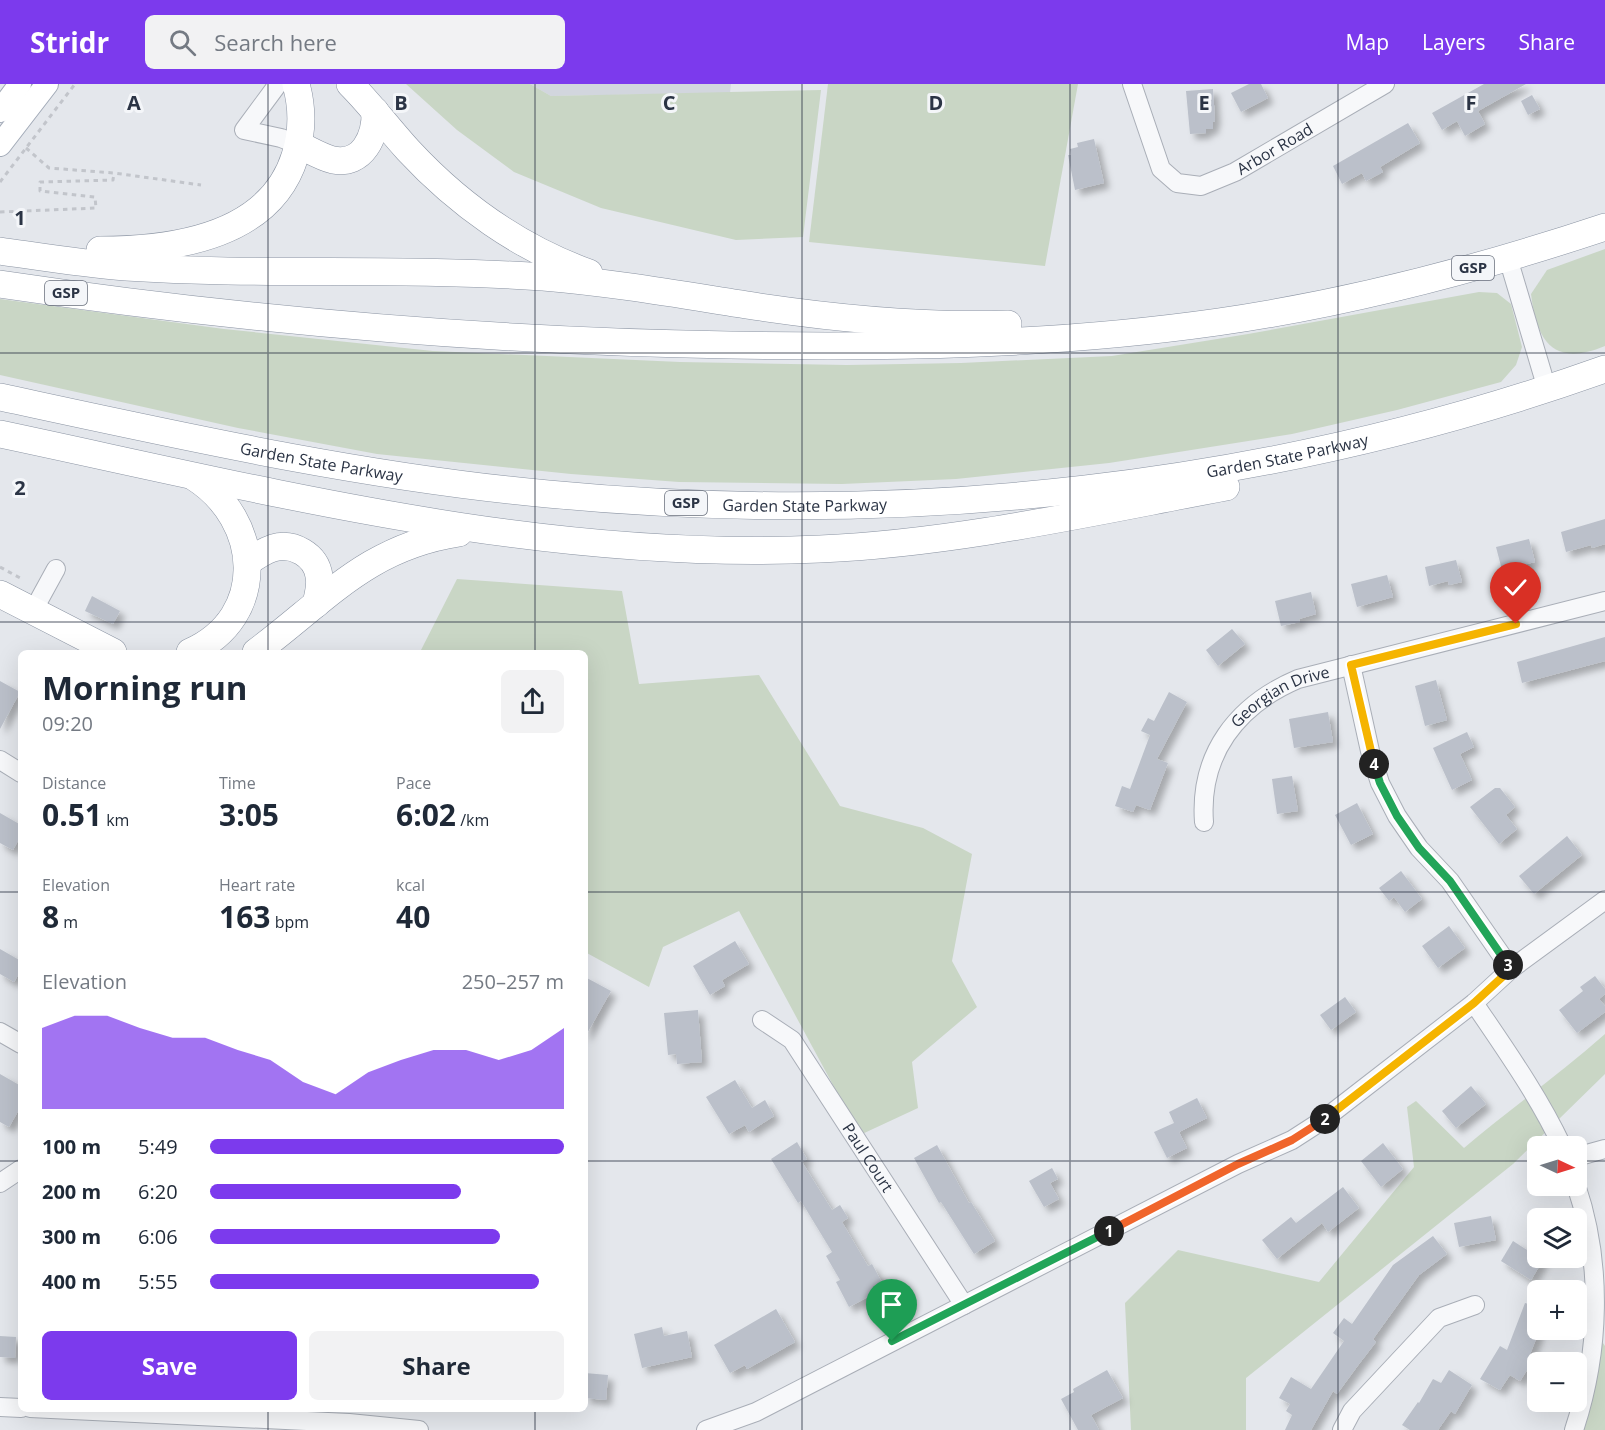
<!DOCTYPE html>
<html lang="en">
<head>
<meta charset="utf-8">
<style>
	body { margin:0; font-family:"Open Sans",sans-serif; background:#f2f2f3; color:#1f2937; height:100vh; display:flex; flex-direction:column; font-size:22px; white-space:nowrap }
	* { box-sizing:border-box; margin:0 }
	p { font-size:20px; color:#747a83 }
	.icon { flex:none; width:33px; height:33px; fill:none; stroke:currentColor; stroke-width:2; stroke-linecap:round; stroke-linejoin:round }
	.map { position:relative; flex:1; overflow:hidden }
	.drawer { position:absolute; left:18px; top:566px; width:570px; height:762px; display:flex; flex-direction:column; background:#fff; border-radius:9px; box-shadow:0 6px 24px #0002 }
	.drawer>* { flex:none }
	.needle { width:39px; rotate:94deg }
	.buttons { position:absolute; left:1527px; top:1052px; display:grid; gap:12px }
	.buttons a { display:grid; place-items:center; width:60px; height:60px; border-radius:9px; background:#fff; box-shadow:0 6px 24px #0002; font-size:30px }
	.pin { position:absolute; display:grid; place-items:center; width:51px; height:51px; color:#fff; margin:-62px -26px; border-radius:50% 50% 50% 0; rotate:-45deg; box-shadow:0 0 6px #0007 }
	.pin .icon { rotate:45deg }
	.km { position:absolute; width:30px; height:30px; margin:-15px; border-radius:50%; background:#222; color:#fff; font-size:16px; line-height:30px; text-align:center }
	.round { display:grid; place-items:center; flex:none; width:63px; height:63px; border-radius:9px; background:#f2f2f3 }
	.summary { display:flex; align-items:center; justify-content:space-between; height:102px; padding:0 24px }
	h1 { font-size:33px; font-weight:700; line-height:45px }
	.stats { display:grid; grid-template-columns:repeat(3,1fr); gap:9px; height:102px; padding:6px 24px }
	.stats div { display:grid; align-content:center }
	.stats b { font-size:30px; font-weight:700 }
	.stats small { font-size:16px; font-weight:400 }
	.stats p { font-size:16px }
	.chart { height:168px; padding:12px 24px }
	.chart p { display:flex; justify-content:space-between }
	.chart svg { width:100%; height:108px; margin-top:6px; fill:#7c3aed; opacity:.7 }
	.button { display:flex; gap:12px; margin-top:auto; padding:12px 24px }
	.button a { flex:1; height:69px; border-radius:9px; background:#7c3aed; color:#fff; font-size:24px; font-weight:700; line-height:69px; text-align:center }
	.button a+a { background:#f2f2f3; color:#1f2937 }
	ul { padding:0 24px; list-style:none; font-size:20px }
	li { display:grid; grid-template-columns:96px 72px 1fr; align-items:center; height:45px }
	li i { height:15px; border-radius:8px; background:#7c3aed }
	header { display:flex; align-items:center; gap:36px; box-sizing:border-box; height:84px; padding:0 30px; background:#7c3aed; color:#fff }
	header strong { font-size:28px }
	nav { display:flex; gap:33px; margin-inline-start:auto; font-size:21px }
	.search { width:420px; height:54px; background:#f2f2f3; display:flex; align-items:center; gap:15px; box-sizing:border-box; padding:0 21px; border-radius:9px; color:#747a83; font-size:22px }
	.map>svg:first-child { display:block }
</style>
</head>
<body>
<header>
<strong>Stridr</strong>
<div class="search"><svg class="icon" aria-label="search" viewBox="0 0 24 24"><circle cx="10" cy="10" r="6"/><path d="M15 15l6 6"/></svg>Search here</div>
<nav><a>Map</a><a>Layers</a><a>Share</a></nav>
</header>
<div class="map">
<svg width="1605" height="1346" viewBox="0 0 1605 1346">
	<defs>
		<filter id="shadow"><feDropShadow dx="5.5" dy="5.5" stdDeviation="3" flood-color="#0004"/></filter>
	</defs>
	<rect width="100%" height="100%" fill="#e4e7ec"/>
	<polygon fill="#d2d6de" points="530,0 731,0 730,9 551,12"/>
	<g fill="#c9d6c5">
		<polygon points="406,0 530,0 551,12 821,6 803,153 736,156 601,124 514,88 457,46"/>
		<polygon points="828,0 1078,0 1045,182 809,158"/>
		<path d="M1605 165V262C1554 283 1537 259 1531 210L1547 186Z"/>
		<polygon points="1479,208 1497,209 1511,220 1522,263 1516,281 1501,298 1397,326 1292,350 1109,379 956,395 842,400 679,398 571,390 377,370 238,344 0,291 0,215 224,245 433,267 680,278 847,281 961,279 1112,272 1248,250"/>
		<polygon points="457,495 622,507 639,600 759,591 840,722 923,744 972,770 952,877 977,923 912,978 918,1024 860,1051 739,827 663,863 649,903 585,868 585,568 420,568"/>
		<path d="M1605 950V990L1513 1080 1246 1294V1346H1131L1125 1219 1178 1166 1319 1198 1414 1083 1407 1023 1416 1017 1464 1064C1510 1025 1560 990 1605 950Z"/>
		<polygon points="1594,1246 1605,1262 1605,1346 1574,1346"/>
	</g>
	<g fill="#bbc0ca" filter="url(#shadow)">
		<polygon points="1249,0 1261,0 1268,14 1241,28 1231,9"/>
		<polygon points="1484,0 1526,0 1478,27 1485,40 1465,52 1457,37 1442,46 1432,29"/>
		<polygon points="1213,5 1215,37 1213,38 1213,45 1206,45 1206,49 1190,50 1186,7"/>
		<polygon points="1532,11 1540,25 1528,31 1521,17"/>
		<polygon points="1408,39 1420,59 1380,83 1383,88 1366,97 1362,89 1342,100 1333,82"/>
		<polygon points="1094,55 1104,99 1075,106 1068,71 1071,71 1070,65 1078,63 1077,59"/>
		<polygon points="1605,435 1605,460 1592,464 1591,461 1566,468 1561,448"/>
		<polygon points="1529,455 1535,478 1502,486 1496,463"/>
		<polygon points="1456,476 1462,498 1449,501 1448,497 1429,502 1425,483"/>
		<polygon points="1387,491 1393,513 1357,523 1351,500"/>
		<polygon points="1311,508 1316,530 1299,535 1300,538 1281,542 1275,517"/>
		<polygon points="92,512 120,527 113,540 85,527"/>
		<polygon points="1232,545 1245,560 1218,582 1206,566"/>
		<polygon points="1605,553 1605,577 1522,599 1517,578"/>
		<polygon points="1436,596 1447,636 1425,642 1415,602"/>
		<polygon points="0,597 20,608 0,645"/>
		<polygon points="1169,608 1187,618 1157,675 1168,679 1150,726 1136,721 1133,728 1115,722 1122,702 1130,705 1150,651 1141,647 1148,634 1154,637"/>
		<polygon points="1328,628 1333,658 1294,664 1289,635"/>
		<polygon points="1467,648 1474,663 1460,670 1472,696 1452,706 1433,664"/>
		<polygon points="1292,692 1298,727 1277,730 1272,695"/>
		<polygon points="1495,704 1500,704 1515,723 1506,731 1517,745 1499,760 1470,723"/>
		<polygon points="1357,719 1373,750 1351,761 1335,731"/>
		<polygon points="0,729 21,741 21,751 13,766 0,759"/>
		<polygon points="1567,752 1582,771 1534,810 1519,792"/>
		<polygon points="1401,787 1422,815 1405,828 1394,813 1389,817 1379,804"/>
		<polygon points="1449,842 1465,864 1438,884 1422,862"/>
		<polygon points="735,857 749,880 722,896 725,902 710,911 693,882"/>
		<polygon points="0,865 21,877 21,886 14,898 0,890"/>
		<polygon points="1595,892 1605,905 1605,910 1599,915 1605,922 1605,928 1577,949 1559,926 1583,907 1580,903"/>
		<polygon points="585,893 611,907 585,953"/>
		<polygon points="1345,913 1356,928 1331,946 1320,931"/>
		<polygon points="698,926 702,978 677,980 676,970 668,971 664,929"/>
		<polygon points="0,990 21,1002 21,1022 9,1043 0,1038"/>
		<polygon points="735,996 752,1024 765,1016 774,1032 749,1048 745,1041 729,1050 706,1013"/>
		<polygon points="1471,1002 1486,1020 1456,1044 1442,1027"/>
		<polygon points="1197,1014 1207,1034 1179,1048 1187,1064 1167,1074 1154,1048 1174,1039 1169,1028"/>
		<polygon points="797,1058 807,1075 802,1078 832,1126 840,1121 848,1134 842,1138 868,1182 872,1180 885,1204 849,1223 836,1198 840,1196 826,1172 832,1168 801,1117 798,1119 771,1075"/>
		<polygon points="1383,1059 1403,1085 1381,1103 1361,1077"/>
		<polygon points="937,1061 969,1119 971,1118 995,1157 974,1170 941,1118 939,1119 914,1074"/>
		<polygon points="1052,1084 1058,1095 1050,1099 1059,1115 1044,1123 1029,1097"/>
		<polygon points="1343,1103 1359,1124 1328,1148 1322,1139 1277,1175 1262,1156 1291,1133 1296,1139"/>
		<polygon points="1491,1132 1496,1156 1459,1163 1454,1139"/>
		<polygon points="1433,1152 1447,1170 1419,1191 1373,1255 1376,1258 1359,1280 1337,1310 1333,1307 1311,1346 1285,1346 1292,1331 1286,1327 1290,1320 1279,1314 1291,1293 1311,1305 1344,1257 1333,1249 1344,1234 1352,1240 1393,1181"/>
		<polygon points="1513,1157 1543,1176 1531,1196 1501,1177"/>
		<polygon points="1525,1219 1538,1223 1538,1250 1527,1278 1531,1280 1520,1297 1510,1291 1500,1306 1480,1295 1500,1262 1507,1266"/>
		<polygon points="776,1225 795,1258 747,1285 745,1281 730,1289 714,1261"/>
		<polygon points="662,1243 664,1252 687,1247 692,1273 642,1284 634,1250"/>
		<polygon points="0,1252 16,1253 15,1274 0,1273"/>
		<polygon points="1107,1286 1123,1314 1091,1331 1099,1346 1078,1346 1061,1315 1074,1308 1073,1305"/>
		<polygon points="1449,1286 1472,1301 1455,1330 1451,1327 1438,1346 1410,1346 1402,1341 1418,1318 1419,1319 1433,1295 1441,1299"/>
		<polygon points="585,1289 608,1291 606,1316 585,1314"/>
	</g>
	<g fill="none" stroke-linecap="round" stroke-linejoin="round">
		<defs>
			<g id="minor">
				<polyline points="278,0 244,46 281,54 299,61"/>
				<path id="s1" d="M1132 0 1161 85 1177 99 1201 102 1235 88 1385 0"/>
				<polyline points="1508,174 1547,305"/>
				<polyline points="33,527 56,485"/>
				<polyline points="1351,581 1370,667 1380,699 1397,732 1419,764 1450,797 1511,885"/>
				<polyline points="0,676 21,689"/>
				<path id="s2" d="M1204 738C1199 670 1237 621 1298 595L1605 517"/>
				<path d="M1474 919C1505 965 1538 1011 1562 1062"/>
				<path id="s3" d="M762 936 792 956 964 1221"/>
				<polyline points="0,948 21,960"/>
				<polyline points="1576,1073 1605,1065"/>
				<polyline points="0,1099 21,1085"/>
				<polyline points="0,1323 21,1324"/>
				<polyline points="30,1324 349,1339 419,1346"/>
				<polyline points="706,1346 756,1328 1238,1080 1292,1056 1323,1036 1474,919 1511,885 1605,816"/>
				<polyline points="1342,1346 1352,1327 1439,1234 1475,1221"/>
				<path d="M1574 1346C1600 1268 1603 1180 1576 1101"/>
			</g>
			<g id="major">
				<polyline points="0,27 20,0"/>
				<polyline points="0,61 47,0"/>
			</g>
			<g id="highway">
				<path d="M350 0C371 21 388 44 408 66 458 120 520 164 589 189"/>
				<path d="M299 61C310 66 321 73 333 76 363 82 376 52 375 27"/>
				<path d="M100 166C174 166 270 153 295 72 303 47 303 25 296 0"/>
				<path d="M0 167C42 173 84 180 126 183 265 192 405 183 543 193 616 199 688 212 760 223 842 235 925 243 1008 240"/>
				<path d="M0 200C242 236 485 257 730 261 893 264 1056 261 1218 238 1350 219 1479 185 1605 143"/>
				<path id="s4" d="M0 313C181 352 363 393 548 410 904 444 1268 405 1605 285"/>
				<path d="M0 350C269 407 542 478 820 465 957 459 1092 428 1226 403"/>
				<path d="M248 478C255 473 264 467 273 464 293 458 316 471 319 492 321 502 318 511 316 520"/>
				<polyline points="0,510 113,568"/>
				<path d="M190 568C269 533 262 436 194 393"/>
				<path d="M256 568C326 516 367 463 459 449"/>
			</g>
		</defs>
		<use href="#minor" stroke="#a9aeb7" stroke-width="20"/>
		<use href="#major" stroke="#a3abb8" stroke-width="24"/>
		<use href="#highway" stroke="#8b94a3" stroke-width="28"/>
		<g stroke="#c2c5cb" stroke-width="3" stroke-dasharray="4.5 4.5" stroke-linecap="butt">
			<polyline points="26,64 49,84 114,89 201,101"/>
			<polyline points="0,98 75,0"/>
			<polyline points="0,128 96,124 95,113 40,107 40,98 113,96 114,89"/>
			<polyline points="0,483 22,495"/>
		</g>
		<use href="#minor" stroke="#f7f8fa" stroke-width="18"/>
		<use href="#major" stroke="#fff" stroke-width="22"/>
		<use href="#highway" stroke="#fff" stroke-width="27"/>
	</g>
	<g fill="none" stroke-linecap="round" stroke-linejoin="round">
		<defs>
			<polyline id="split-1" points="892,1257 1109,1147"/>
			<polyline id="split-2" points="1109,1147 1238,1080 1292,1056 1325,1035"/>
			<polyline id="split-3" points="1325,1035 1474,919 1511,885 1508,881"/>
			<polyline id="split-4" points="1374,680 1380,699 1397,732 1419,764 1450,797 1508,881"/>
			<polyline id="split-5" points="1374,680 1351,581 1516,540"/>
		</defs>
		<use href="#split-1" stroke="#fff" stroke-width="12"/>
		<use href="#split-2" stroke="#fff" stroke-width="12"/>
		<use href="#split-3" stroke="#fff" stroke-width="12"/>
		<use href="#split-4" stroke="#fff" stroke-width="12"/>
		<use href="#split-5" stroke="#fff" stroke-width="12"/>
		<use href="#split-1" stroke="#22a559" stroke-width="8"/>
		<use href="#split-2" stroke="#f0652b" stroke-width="8"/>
		<use href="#split-3" stroke="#f5b400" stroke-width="8"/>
		<use href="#split-4" stroke="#22a559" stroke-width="8"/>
		<use href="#split-5" stroke="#f5b400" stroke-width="8"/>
	</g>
	<path fill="none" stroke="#2b3445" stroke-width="1.5" stroke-opacity="0.55" d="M268 0V568M535 0V568M802 0V1346M1070 0V1346M1338 0V1346M0 269H1605M0 538H1605M0 808H21M585 808H1605M0 1077H21M585 1077H1538M1576 1077H1605M268 1324V1346M535 1324V1346"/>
	<g text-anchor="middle" stroke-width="6" stroke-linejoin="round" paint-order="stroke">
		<g fill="#f4f6f9" stroke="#676e7b" stroke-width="1.5">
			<rect x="1452" y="172" width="42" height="24" rx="4.5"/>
			<rect x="45" y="197" width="42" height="24" rx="4.5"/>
			<rect x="665" y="407" width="42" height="24" rx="4.5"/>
		</g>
		<g font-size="15" font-weight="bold" fill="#2b3445">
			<text x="1473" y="189">GSP</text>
			<text x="66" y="214">GSP</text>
			<text x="686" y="424">GSP</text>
		</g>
		<g font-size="16" fill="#2b3445" stroke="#f4f6f9">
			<text dy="6" stroke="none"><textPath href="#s1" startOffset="218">Arbor Road</textPath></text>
			<text dy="6" stroke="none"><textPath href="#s4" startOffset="1300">Garden State Parkway</textPath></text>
			<text dy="6" stroke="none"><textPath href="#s4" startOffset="328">Garden State Parkway</textPath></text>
			<text dy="6" stroke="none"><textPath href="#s4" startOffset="814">Garden State Parkway</textPath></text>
			<text dy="6" stroke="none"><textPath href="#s2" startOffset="160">Georgian Drive</textPath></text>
			<text dy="6" stroke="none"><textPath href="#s3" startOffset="176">Paul Court</textPath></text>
		</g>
	</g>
	<g font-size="20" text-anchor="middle" font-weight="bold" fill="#2b3445" stroke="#f4f6f9" stroke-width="6" stroke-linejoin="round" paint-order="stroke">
		<text x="134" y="26">A</text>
		<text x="401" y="26">B</text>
		<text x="669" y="26">C</text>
		<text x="936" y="26">D</text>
		<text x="1204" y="26">E</text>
		<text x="1471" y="26">F</text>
		<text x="20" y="141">1</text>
		<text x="20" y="411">2</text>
	</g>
</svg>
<div class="buttons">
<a><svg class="needle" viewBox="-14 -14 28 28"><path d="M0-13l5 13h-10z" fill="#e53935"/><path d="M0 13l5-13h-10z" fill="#747a83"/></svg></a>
<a><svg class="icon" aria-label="layers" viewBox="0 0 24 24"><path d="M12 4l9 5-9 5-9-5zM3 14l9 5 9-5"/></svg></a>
<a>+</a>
<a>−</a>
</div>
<div class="pin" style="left:892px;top:1257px;background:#1e9e55"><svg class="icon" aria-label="arrive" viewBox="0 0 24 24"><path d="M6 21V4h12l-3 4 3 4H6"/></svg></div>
<div class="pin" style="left:1516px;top:540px;background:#d93025"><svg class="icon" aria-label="check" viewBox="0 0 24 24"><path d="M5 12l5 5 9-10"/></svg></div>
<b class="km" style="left:1109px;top:1147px">1</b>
<b class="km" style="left:1325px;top:1035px">2</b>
<b class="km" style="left:1508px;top:881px">3</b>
<b class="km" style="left:1374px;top:680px">4</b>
<section class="drawer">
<div class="summary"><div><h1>Morning run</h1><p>09:20</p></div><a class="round"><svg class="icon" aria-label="share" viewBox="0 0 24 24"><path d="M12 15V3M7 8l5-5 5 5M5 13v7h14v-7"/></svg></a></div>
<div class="stats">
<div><p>Distance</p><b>0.51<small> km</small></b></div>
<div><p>Time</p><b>3:05</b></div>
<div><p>Pace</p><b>6:02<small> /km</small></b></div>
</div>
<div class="stats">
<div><p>Elevation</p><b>8<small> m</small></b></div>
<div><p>Heart rate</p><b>163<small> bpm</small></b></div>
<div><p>kcal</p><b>40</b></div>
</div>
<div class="chart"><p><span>Elevation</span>250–257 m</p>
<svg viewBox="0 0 160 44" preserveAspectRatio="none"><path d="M0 44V11L10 6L20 6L30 11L40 15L50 15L60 20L70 24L80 33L90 38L100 29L110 24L120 20L130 20L140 24L150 20L160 11V44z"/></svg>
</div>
<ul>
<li><b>100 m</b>5:49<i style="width:100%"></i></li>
<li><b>200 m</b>6:20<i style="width:71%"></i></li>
<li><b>300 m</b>6:06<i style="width:82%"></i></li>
<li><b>400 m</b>5:55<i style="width:93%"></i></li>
</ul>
<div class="button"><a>Save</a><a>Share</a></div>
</section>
</div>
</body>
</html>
